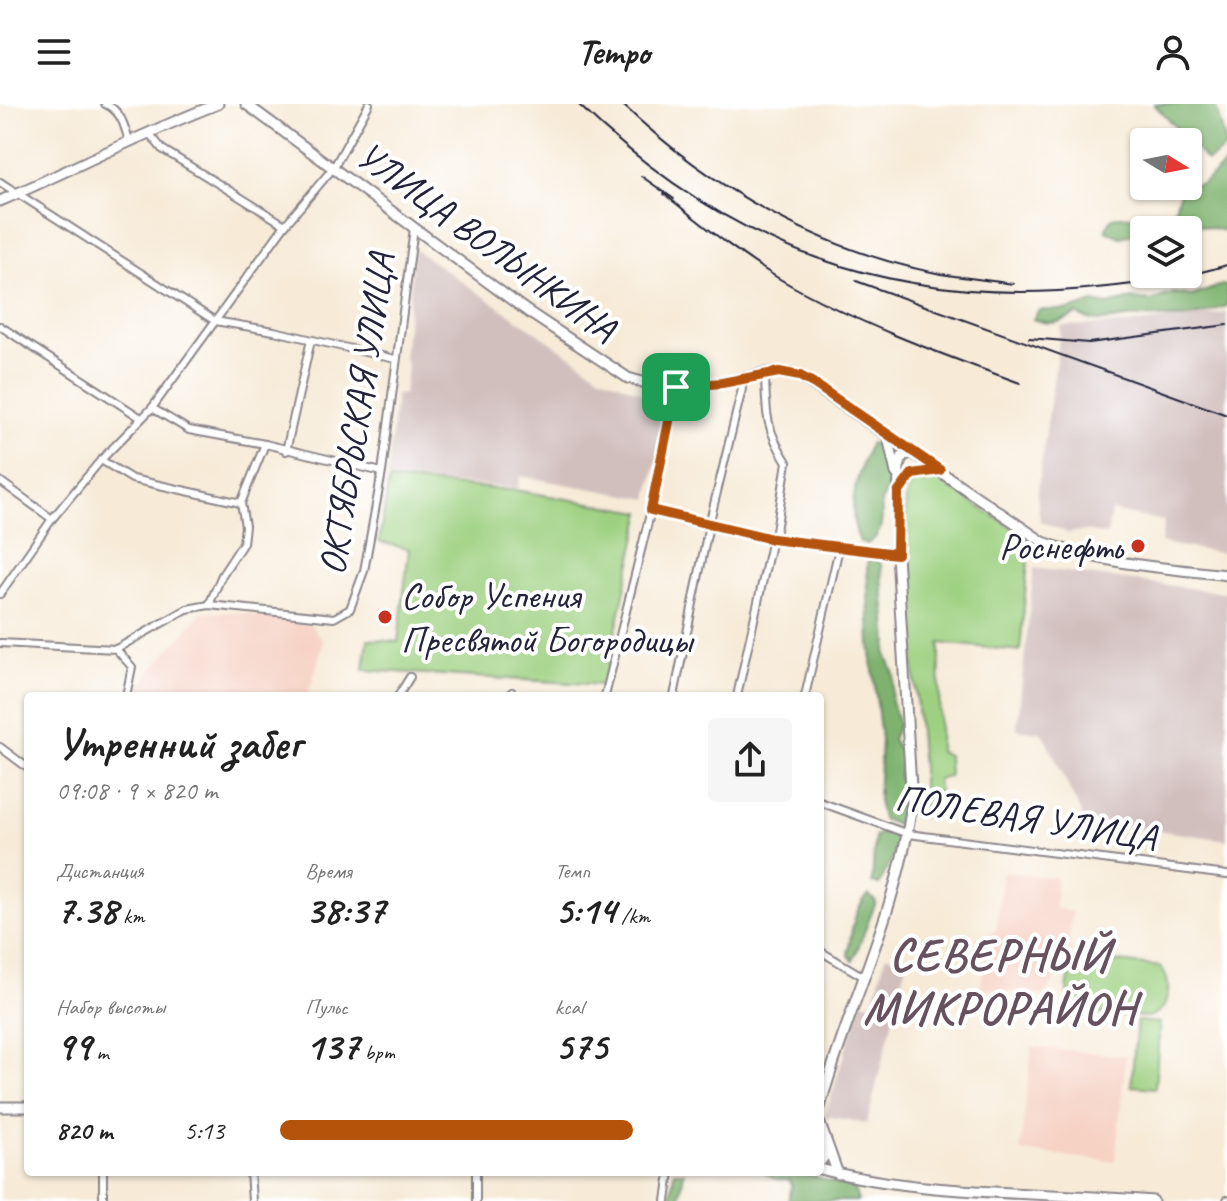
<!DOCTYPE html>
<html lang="ru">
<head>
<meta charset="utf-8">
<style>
	body { margin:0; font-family:Caveat,sans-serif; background:#f6f6f6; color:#222; height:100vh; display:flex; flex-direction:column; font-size:30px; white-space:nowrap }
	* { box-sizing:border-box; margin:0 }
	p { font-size:26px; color:#767676 }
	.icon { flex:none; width:44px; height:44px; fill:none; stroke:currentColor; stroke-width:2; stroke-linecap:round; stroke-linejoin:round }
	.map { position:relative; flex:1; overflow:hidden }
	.side { position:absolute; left:24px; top:588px; width:800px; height:484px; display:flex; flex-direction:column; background:#fff; border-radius:8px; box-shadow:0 2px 6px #0004 }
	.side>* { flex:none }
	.needle { width:52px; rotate:100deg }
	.fabs { position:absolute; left:1130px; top:24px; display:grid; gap:16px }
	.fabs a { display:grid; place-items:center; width:72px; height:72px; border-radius:8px; background:#fff; box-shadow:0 2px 6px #0004; font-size:40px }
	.pin { position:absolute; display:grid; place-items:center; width:68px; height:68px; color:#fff; margin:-34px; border-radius:16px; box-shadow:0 4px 12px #0006 }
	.round { display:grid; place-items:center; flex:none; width:84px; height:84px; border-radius:8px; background:#f6f6f6 }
	.headline { display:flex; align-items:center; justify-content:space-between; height:136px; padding:0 32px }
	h1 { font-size:44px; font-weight:700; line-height:60px }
	.stats { display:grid; grid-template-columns:repeat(3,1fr); gap:12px; height:136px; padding:8px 32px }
	.stats div { display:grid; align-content:center }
	.stats b { font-size:40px; font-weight:700 }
	.stats small { font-size:22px; font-weight:400 }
	.stats p { font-size:22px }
	ul { padding:0 32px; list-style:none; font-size:26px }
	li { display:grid; grid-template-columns:128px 96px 1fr; align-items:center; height:60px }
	li i { height:20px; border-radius:10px; background:#b45309 }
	header { display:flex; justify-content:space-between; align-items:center; height:104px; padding:0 32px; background:#fff; font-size:36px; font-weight:700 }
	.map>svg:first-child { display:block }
</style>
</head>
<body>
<header><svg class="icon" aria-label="menu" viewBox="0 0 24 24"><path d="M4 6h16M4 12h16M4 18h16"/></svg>Tempo<svg class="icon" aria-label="person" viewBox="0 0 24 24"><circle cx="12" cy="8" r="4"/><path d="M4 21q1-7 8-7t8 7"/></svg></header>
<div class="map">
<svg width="1227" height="1097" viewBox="0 0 1227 1097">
	<rect width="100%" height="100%" fill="#fff"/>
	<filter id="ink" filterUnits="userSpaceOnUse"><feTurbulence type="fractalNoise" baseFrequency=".0125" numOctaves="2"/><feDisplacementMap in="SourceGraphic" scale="16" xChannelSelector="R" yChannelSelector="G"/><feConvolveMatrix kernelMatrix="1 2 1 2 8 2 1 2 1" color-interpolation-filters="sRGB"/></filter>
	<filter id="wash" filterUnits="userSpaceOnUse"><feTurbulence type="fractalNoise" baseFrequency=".006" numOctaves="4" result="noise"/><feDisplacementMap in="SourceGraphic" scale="32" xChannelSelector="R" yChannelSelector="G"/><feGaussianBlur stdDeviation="1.8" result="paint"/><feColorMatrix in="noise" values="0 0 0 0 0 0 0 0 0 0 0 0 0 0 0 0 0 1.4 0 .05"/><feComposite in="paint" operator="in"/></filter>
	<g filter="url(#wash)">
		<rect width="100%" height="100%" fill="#f7ebd8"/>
		<g fill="#f6d2c4">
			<polygon points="202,508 245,509 311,521 323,537 313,577 306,592 134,592 151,566"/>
			<polygon points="1003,768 1056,774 1055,804 1072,808 1067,852 1045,892 980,884 989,830 996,827"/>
			<polygon points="1032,943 1126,952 1115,1058 1020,1047"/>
		</g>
		<g fill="#d1bfbe">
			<polygon points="414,145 599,271 669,300 648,395 520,372 518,384 387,374 396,291 404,290 407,261 404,254"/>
			<polygon points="1227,209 1227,450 1161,439 1164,417 1111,407 1107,431 1085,427 1068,429 1040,417 1037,390 1061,222 1127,220"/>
			<polygon points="1034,464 1227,489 1227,736 1084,716 1046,635 1040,628 1017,625"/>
			<polygon points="886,851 907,858 867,1019 825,1012 861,897 873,899"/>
		</g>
		<g fill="#9dd080" stroke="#60795e" stroke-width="2">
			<polygon points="931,372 1030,435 1020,547 940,539 939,648 948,651 949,672 937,675 942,712 922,713 922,664 905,460 906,393 910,381 917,376"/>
			<polygon points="389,376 521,387 642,408 604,581 364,566 368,535 398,538 409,445 379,438"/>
			<path d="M1085 854 1161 863C1174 880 1170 909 1147 913L1079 908C1061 895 1068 877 1073 858Z"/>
			<polygon points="1137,917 1160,919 1155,984 1131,982"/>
		</g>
		<g fill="#7eb26e" stroke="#506a54" stroke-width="2">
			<polygon points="1154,0 1215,0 1227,43 1207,57"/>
			<path d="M1227 59V125L1224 127 1200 121C1179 131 1173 126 1156 112L1174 106 1182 83 1202 80Z"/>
			<polygon points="1119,112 1147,112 1159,125 1120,133 1105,126 1111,115"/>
			<path d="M1222 181 1227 182V202C1219 204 1211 208 1202 210 1182 216 1159 213 1138 213 1117 213 1097 224 1077 210 1060 219 1051 222 1033 215L1039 206H1070L1094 198 1108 201 1132 195 1151 197 1174 189 1192 192Z"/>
			<path d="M870 339 882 340 887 345C889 361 891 385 881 398 883 415 883 431 867 440L860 438C845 405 857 372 870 339Z"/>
			<polygon points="872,453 881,460 888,538 886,550 894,570 891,597 899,620 892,635 902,651 899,671 902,686 898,721 882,715 878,696 881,636 870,540 867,459"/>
			<polygon points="882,729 897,733 894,750 879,781 872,779 875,732"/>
			<path d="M869 791 876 798 853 857 848 850C851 830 853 805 869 791Z"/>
			<polygon points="674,1068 684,1068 679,1097 670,1097"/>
			<polygon points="764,1068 799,1068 854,1085 858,1097 788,1097 792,1082 789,1076 775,1075"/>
		</g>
	</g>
	<g filter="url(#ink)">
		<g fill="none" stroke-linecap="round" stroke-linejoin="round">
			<defs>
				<g id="street">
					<path d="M105 0C121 6 125 23 129 38"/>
					<polyline points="149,29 162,45 285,121"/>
					<polyline points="0,78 215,217 274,227 395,255"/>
					<polyline points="0,222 141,314"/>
					<polyline points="152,304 189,326 265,340 382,368"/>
					<polyline points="286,347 311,236"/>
					<polyline points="101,356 132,375 241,399"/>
					<polyline points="0,377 52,415"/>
					<polyline points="651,406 772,435 897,450"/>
					<polyline points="0,490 52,415 101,356 152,304 285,121 334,63 369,0"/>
					<polyline points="209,501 222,471 243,439 245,422 241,399 265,340"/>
					<polyline points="0,539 116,545 187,505 209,501 334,514 350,505 364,467 382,368 414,124"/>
					<polyline points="116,545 132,563 126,592"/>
					<polyline points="398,592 410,573"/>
					<polyline points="510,592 512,588"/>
					<polyline points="605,592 651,406 676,283"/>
					<polyline points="674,592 709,421 742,285 740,274"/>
					<path d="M737 592 772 435 776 427 787 358C765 324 766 308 765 269"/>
					<polyline points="805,592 839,444"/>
					<polyline points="0,643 28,664"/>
					<polyline points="820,698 908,730 1227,771"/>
					<polyline points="820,847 864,873"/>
					<polyline points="103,1068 103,1097"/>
					<polyline points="250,1068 252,1097"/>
					<polyline points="476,1068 476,1097"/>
					<polyline points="666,1097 670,1068"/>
					<polyline points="1227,1097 1227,1096"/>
				</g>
				<g id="secondary">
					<path d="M246 0 527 207 628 274 660 283H676L722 279 765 269 779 268 800 272 1043 438C1101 460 1166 464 1227 471"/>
					<path d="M0 97C73 65 144 28 218 0"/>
					<polyline points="888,333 896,369"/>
					<polyline points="898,389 912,370 940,366"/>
					<polyline points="0,1003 28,1003"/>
					<path d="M820 1003C848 902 898 806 912 700L897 450 899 363 902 353 912 348"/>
					<polyline points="820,1020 838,1070"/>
					<polyline points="820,1058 824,1053 825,1039"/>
					<path d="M820 1065C929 1093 1042 1087 1153 1097"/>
				</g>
			</defs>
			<use href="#street" stroke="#8c868a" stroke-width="10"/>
			<use href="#secondary" stroke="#8c868a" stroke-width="13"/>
			<use href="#street" stroke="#fff" stroke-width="6"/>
			<use href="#secondary" stroke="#fff" stroke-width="9"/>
			<g stroke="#22223b" stroke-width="2">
				<path d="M578 0C726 143 891 205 1096 184 1140 180 1185 174 1227 161"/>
				<path d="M622 0C710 84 820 147 941 170 965 174 989 176 1013 180"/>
				<polyline points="641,72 674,95"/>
				<path d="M664 90C701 119 738 150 778 174 853 218 938 249 1020 279"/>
				<polyline points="856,177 1227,311"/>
				<polyline points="1029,234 1089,239 1227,221"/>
			</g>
		</g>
	</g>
	<g fill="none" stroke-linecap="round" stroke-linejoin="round" filter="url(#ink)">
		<defs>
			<polygon id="route" points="779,268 800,272 813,279 940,366 912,370 898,389 897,450 772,435 651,406 676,283 722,279"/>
		</defs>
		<use href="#route" stroke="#fff" stroke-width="16"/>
		<use href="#route" stroke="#b45309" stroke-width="10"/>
	</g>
	<g fill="#c8321e" stroke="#fff" stroke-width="3">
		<circle cx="1138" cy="442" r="8"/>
		<circle cx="385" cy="513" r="8"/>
	</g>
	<g text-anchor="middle" stroke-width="8" stroke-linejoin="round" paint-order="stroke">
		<g font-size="38" fill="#22223b" stroke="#fff">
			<text transform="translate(487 137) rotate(36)" y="13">УЛИЦА ВОЛЫНКИНА</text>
			<text transform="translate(356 310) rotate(-81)" y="13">ОКТЯБРЬСКАЯ УЛИЦА</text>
			<text transform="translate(1026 713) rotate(9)" y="13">ПОЛЕВАЯ УЛИЦА</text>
		</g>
		<g font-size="38" fill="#22223b" stroke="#fff" text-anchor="end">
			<text x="1122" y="455">Роснефть</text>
			<text x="401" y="504" text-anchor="start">Собор Успения<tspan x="401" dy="44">Пресвятой Богородицы</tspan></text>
		</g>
		<g font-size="46" font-weight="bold" letter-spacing="2" fill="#66525f" stroke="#fff">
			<text x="1000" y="866">СЕВЕРНЫЙ<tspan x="1000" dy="53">МИКРОРАЙОН</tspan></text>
		</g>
	</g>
</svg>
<div class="fabs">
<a><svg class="needle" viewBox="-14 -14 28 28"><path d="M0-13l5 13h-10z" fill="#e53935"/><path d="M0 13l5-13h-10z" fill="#767676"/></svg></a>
<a><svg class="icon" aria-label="layers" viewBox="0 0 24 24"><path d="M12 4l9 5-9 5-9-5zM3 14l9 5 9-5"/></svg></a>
</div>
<div class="pin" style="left:676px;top:283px;background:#1e9e55"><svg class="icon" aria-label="arrive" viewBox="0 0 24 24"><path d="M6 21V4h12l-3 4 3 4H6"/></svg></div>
<section class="side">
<div class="headline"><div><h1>Утренний забег</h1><p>09:08 · 9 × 820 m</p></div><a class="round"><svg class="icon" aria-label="share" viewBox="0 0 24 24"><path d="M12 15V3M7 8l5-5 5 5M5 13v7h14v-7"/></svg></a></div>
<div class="stats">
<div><p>Дистанция</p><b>7.38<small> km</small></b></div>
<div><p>Время</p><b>38:37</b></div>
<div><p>Темп</p><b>5:14<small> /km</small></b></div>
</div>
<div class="stats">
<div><p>Набор высоты</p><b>99<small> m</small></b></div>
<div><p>Пульс</p><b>137<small> bpm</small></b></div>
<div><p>kcal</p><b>575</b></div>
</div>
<ul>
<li><b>820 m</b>5:13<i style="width:69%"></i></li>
</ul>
</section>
</div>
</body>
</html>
